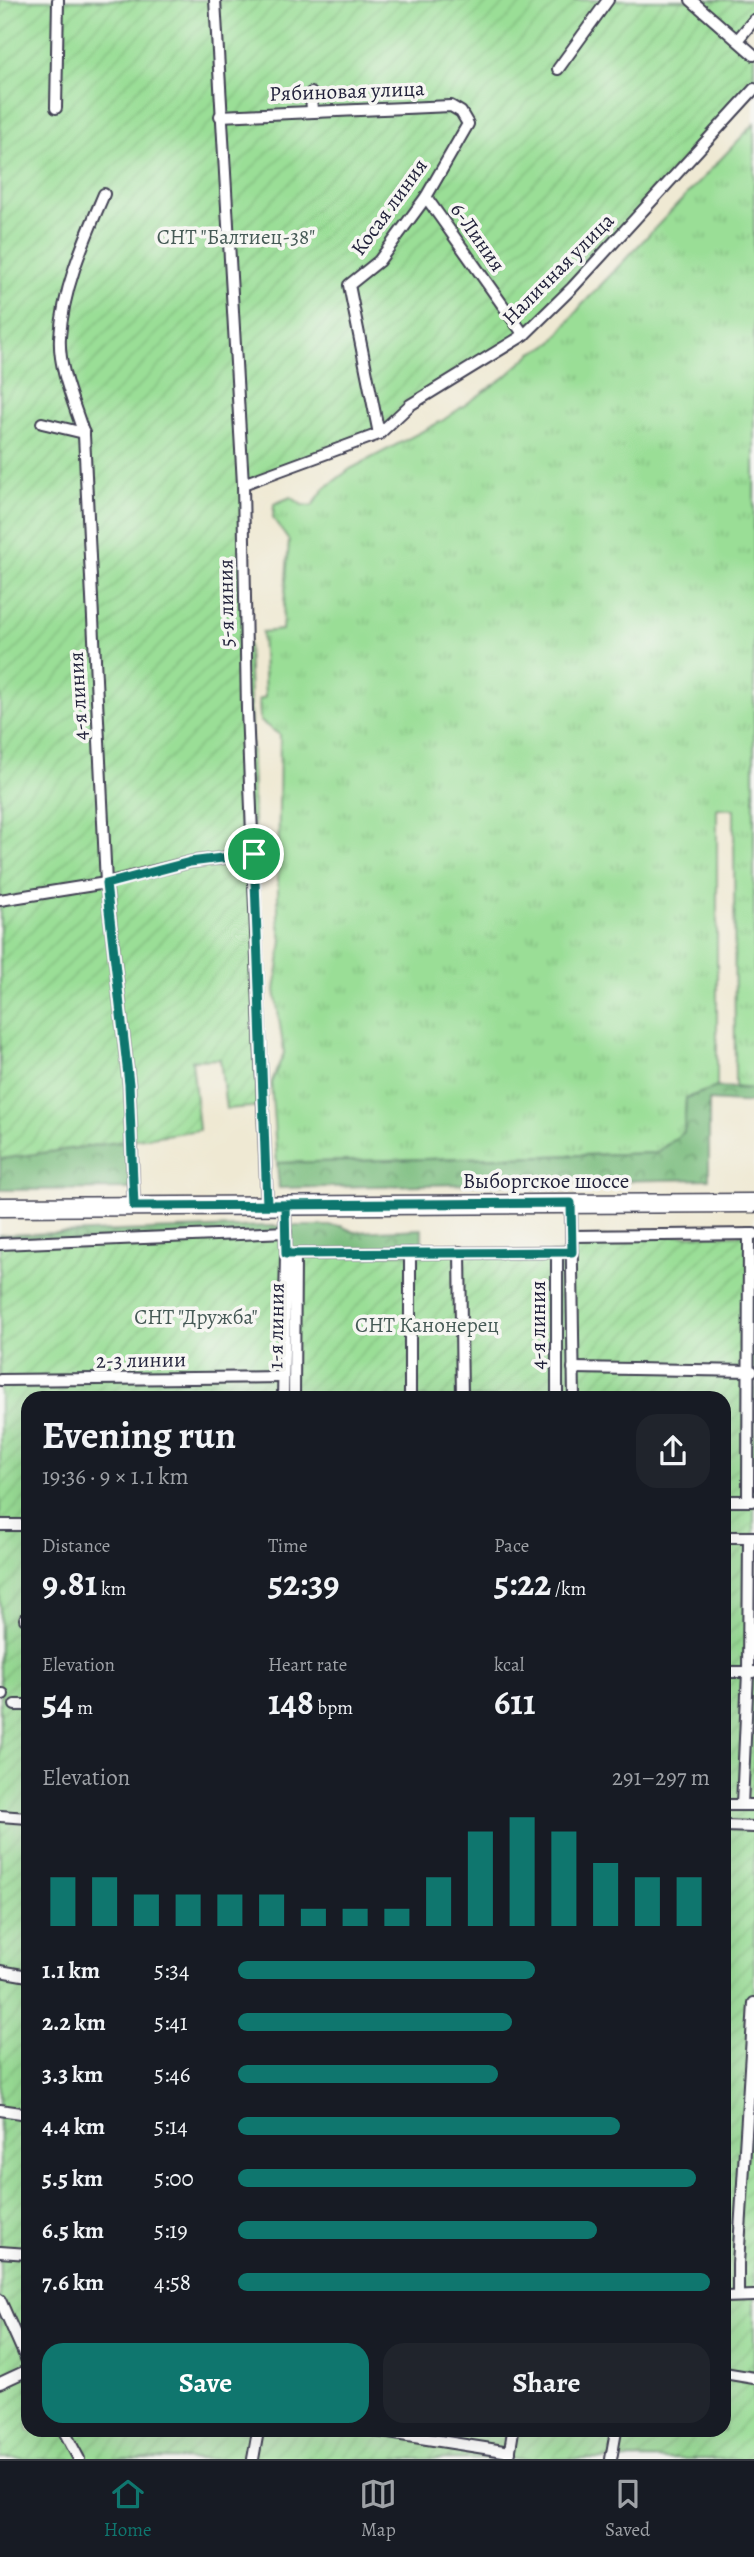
<!DOCTYPE html>
<html lang="en">
<head>
<meta charset="utf-8">
<style>
	body { margin:0; font-family:Alegreya,serif; background:#20242c; color:#f1f3f6; height:100vh; display:flex; flex-direction:column; font-size:26px; white-space:nowrap }
	* { box-sizing:border-box; margin:0 }
	p { font-size:23px; color:#9ea1a6 }
	.icon { flex:none; width:38px; height:38px; fill:none; stroke:currentColor; stroke-width:2; stroke-linecap:round; stroke-linejoin:round }
	.map { position:relative; flex:1; overflow:hidden }
	.drawer { position:absolute; left:21px; top:1391px; width:710px; height:1046px; display:flex; flex-direction:column; background:#171b24; border-radius:21px; box-shadow:0 7px 28px #0002 }
	.drawer>* { flex:none }
	.pin { position:absolute; display:grid; place-items:center; width:60px; height:60px; color:#fff; margin:-30px; border:4px solid #fff; border-radius:50%; box-shadow:0 2px 7px #0007 }
	.round { display:grid; place-items:center; flex:none; width:74px; height:74px; border-radius:21px; background:#20242c }
	.overview { display:flex; align-items:center; justify-content:space-between; height:119px; padding:0 21px }
	h1 { font-size:38px; font-weight:600; line-height:52px }
	.stats { display:grid; grid-template-columns:repeat(3,1fr); gap:10px; height:119px; padding:7px 21px }
	.stats div { display:grid; align-content:center }
	.stats b { font-size:35px; font-weight:600 }
	.stats small { font-size:19px; font-weight:400 }
	.stats p { font-size:19px }
	.chart { height:196px; padding:14px 21px }
	.chart p { display:flex; justify-content:space-between }
	.chart svg { width:100%; height:126px; margin-top:7px; stroke:#0f766e; stroke-width:6 }
	.primary-button { display:flex; gap:14px; margin-top:auto; padding:14px 21px }
	.primary-button a { flex:1; height:80px; border-radius:21px; background:#0f766e; color:#fff; font-size:28px; font-weight:600; line-height:80px; text-align:center }
	.primary-button a+a { background:#20242c; color:#f1f3f6 }
	ul { padding:0 21px; list-style:none; font-size:23px }
	li { display:grid; grid-template-columns:112px 84px 1fr; align-items:center; height:52px }
	li i { height:18px; border-radius:9px; background:#0f766e }
	.tabs { display:flex; justify-content:space-around; align-items:center; height:98px; border-top:2px solid #363941; background:#171b24; font-size:19px; color:#9ea1a6 }
	.tabs a { display:grid; justify-items:center; gap:4px }
	.tabs .selected { color:#0f766e }
	.map>svg:first-child { display:block }
</style>
</head>
<body>
<div class="map">
<svg width="754" height="2459" viewBox="0 0 754 2459">
	<defs>
		<pattern id="grass-tufts" width="24" height="20" patternUnits="userSpaceOnUse" patternTransform="scale(1.75)"><rect width="24" height="20" fill="#9ade96"/><path d="M3 7l-1-3M5 7V3M7 7l1-3M15 17l-1-3M17 17v-4M19 17l1-3" fill="none" stroke="#84be82"/></pattern>
		<pattern id="forest-crowns" width="20" height="18" patternUnits="userSpaceOnUse" patternTransform="scale(1.75)"><rect width="20" height="18" fill="#7bbd7f"/><path d="M2 6a3 3 0 1 1 6 0M12 15a3 3 0 1 1 6 0" fill="none" stroke="#649969"/></pattern>
		<pattern id="garden-furrows" width="10" height="10" patternUnits="userSpaceOnUse" patternTransform="scale(1.75)"><rect width="10" height="10" fill="#9ade96"/><path d="M-1 1l2-2M0 10L10 0M9 11l2-2" fill="none" stroke="#84be82"/></pattern>
	</defs>
	<rect width="100%" height="100%" fill="#f6f6f2"/>
	<filter id="ink" filterUnits="userSpaceOnUse"><feTurbulence type="fractalNoise" baseFrequency=".0143" numOctaves="2"/><feDisplacementMap in="SourceGraphic" scale="14" xChannelSelector="R" yChannelSelector="G"/><feConvolveMatrix kernelMatrix="1 2 1 2 8 2 1 2 1" color-interpolation-filters="sRGB"/></filter>
	<filter id="wash" filterUnits="userSpaceOnUse"><feTurbulence type="fractalNoise" baseFrequency=".00686" numOctaves="4" result="noise"/><feDisplacementMap in="SourceGraphic" scale="28" xChannelSelector="R" yChannelSelector="G"/><feGaussianBlur stdDeviation="1.57" result="paint"/><feColorMatrix in="noise" values="0 0 0 0 0 0 0 0 0 0 0 0 0 0 0 0 0 1.4 0 .05"/><feComposite in="paint" operator="in"/></filter>
	<g filter="url(#wash)">
		<rect width="100%" height="100%" fill="#efe9d3"/>
		<polygon fill="url(#grass-tufts)" stroke="#5e8068" stroke-width="2" points="754,124 754,1089 735,1087 734,809 717,808 717,1087 686,1098 684,1132 656,1153 277,1163 271,1083 284,1053 275,990 282,941 278,919 278,877 280,735 260,721 259,700 265,697 262,632 282,630 289,541 273,518 274,504 291,497 302,505 312,506 324,489 350,469 442,421 505,377 532,353 552,343 581,306"/>
		<g fill="url(#forest-crowns)" stroke="#4e705d" stroke-width="2">
			<polygon points="717,1087 754,1089 754,1103 709,1100 709,1179 279,1188 277,1163 656,1153 684,1132 686,1098"/>
			<polygon points="132,1140 133,1189 0,1190 0,1159"/>
			<polygon points="267,1226 341,1226 354,1232 422,1229 422,1252 0,1244 0,1235"/>
		</g>
		<g fill="url(#garden-furrows)" stroke="#5e8068" stroke-width="2" fill-rule="evenodd">
			<polygon points="0,0 754,0 754,20 737,41 754,55 754,89 524,335 409,404 379,434 243,485 263,1106 226,1109 220,1059 192,1060 199,1130 0,1159"/>
			<path d="M286 1233V1254L571 1253 572 1238 754 1234V2459H0V1244ZM28 1398H724V2431H28Z"/>
		</g>
	</g>
	<g filter="url(#ink)">
		<g fill="none" stroke-linecap="round" stroke-linejoin="round">
			<defs>
				<g id="street">
					<polyline points="215,0 243,484 247,710 267,1205"/>
					<polyline points="691,0 754,55"/>
					<polyline points="739,38 754,20"/>
					<polyline points="558,69 608,0"/>
					<polyline points="311,93 312,112"/>
					<polyline points="56,108 58,0"/>
					<polyline points="220,116 451,106 461,112 468,124 426,197 379,261 349,285 379,434"/>
					<path d="M104 194C85 239 63 287 60 337 58 369 75 405 84 435L106 883 129 1084 134 1206"/>
					<polyline points="426,197 524,335"/>
					<polyline points="42,423 84,433"/>
					<polyline points="243,484 379,434 410,405 524,335 572,288 754,89"/>
					<polyline points="0,900 106,883 190,862 254,854"/>
					<polyline points="571,1203 574,1398"/>
					<polyline points="572,1236 754,1234"/>
					<polyline points="0,1244 286,1232"/>
					<polyline points="460,1252 462,1398"/>
					<polyline points="557,1252 557,1398"/>
					<polyline points="410,1253 410,1398"/>
					<polyline points="286,1254 572,1252"/>
					<polyline points="573,1368 752,1371"/>
					<polyline points="0,1380 283,1377"/>
					<polyline points="283,1398 286,1255 285,1205"/>
					<polyline points="294,1398 295,1254"/>
					<polyline points="724,1501 753,1501"/>
					<polyline points="748,1501 749,1234"/>
					<polyline points="0,1525 28,1525"/>
					<polyline points="724,1537 754,1537"/>
					<polyline points="25,1619 28,1619"/>
					<polyline points="724,1672 754,1672"/>
					<polyline points="0,1694 3,1694"/>
					<polyline points="15,1705 28,1705"/>
					<polyline points="724,1805 754,1805"/>
					<polyline points="742,1805 748,1672 749,1537"/>
					<polyline points="0,1816 28,1818"/>
					<polyline points="724,1826 754,1827"/>
					<polyline points="0,1971 28,1976"/>
					<polyline points="0,2110 28,2114"/>
					<polyline points="0,2252 28,2254"/>
					<polyline points="738,2296 738,2264 754,2003"/>
					<polyline points="724,2297 754,2296"/>
					<polyline points="0,2300 28,2363"/>
					<polyline points="724,2373 754,2378"/>
					<polyline points="0,2383 28,2370"/>
					<polyline points="64,2431 79,2459"/>
					<polyline points="376,2431 510,2452"/>
					<polyline points="509,2456 513,2431"/>
					<polyline points="253,2459 258,2431"/>
					<polyline points="611,2459 616,2431"/>
				</g>
				<polyline id="primary" points="0,1207 754,1203"/>
			</defs>
			<use href="#street" stroke="#414052" stroke-width="14"/>
			<use href="#primary" stroke="#414052" stroke-width="21"/>
			<use href="#street" stroke="#fff" stroke-width="10"/>
			<use href="#primary" stroke="#fff" stroke-width="18"/>
		</g>
	</g>
	<g fill="none" stroke-linecap="round" stroke-linejoin="round" filter="url(#ink)">
		<defs>
			<polyline id="route" points="254,854 190,862 106,884 129,1084 134,1206 285,1205 286,1254 572,1252 571,1203 267,1205 254,854"/>
		</defs>
		<use href="#route" stroke="#fff" stroke-width="14"/>
		<use href="#route" stroke="#0f766e" stroke-width="9"/>
	</g>
	<g text-anchor="middle" stroke-width="7" stroke-linejoin="round" paint-order="stroke">
		<g font-size="21" fill="#22223b" stroke="#f6f6f2">
			<text transform="translate(347 91) rotate(-2)" y="7">Рябиновая улица</text>
			<text transform="translate(389 207) rotate(-54)" y="7">Косая линия</text>
			<text transform="translate(478 237) rotate(55)" y="7">6-Линия</text>
			<text transform="translate(558 269) rotate(-45)" y="7">Наличная улица</text>
			<text transform="translate(226 603) rotate(-91)" y="7">5-я линия</text>
			<text transform="translate(78 696) rotate(-93)" y="7">4-я линия</text>
			<text x="546" y="1188">Выборгское шоссе</text>
			<text transform="translate(538 1325) rotate(-90)" y="7">4-я линия</text>
			<text transform="translate(276 1326) rotate(-89)" y="7">1-я линия</text>
			<text transform="translate(141 1360) rotate(-1)" y="7">2-3 линии</text>
		</g>
		<g font-size="21" fill="#465a56" stroke="#f6f6f2">
			<text x="236" y="244">СНТ "Балтиец-38"</text>
			<text x="196" y="1324">СНТ "Дружба"</text>
			<text x="427" y="1332">СНТ Канонерец</text>
		</g>
	</g>
</svg>
<div class="pin" style="left:254px;top:854px;background:#1e9e55"><svg class="icon" aria-label="arrive" viewBox="0 0 24 24"><path d="M6 21V4h12l-3 4 3 4H6"/></svg></div>
<section class="drawer">
<div class="overview"><div><h1>Evening run</h1><p>19:36 · 9 × 1.1 km</p></div><a class="round"><svg class="icon" aria-label="share" viewBox="0 0 24 24"><path d="M12 15V3M7 8l5-5 5 5M5 13v7h14v-7"/></svg></a></div>
<div class="stats">
<div><p>Distance</p><b>9.81<small> km</small></b></div>
<div><p>Time</p><b>52:39</b></div>
<div><p>Pace</p><b>5:22<small> /km</small></b></div>
</div>
<div class="stats">
<div><p>Elevation</p><b>54<small> m</small></b></div>
<div><p>Heart rate</p><b>148<small> bpm</small></b></div>
<div><p>kcal</p><b>611</b></div>
</div>
<div class="chart"><p><span>Elevation</span>291–297 m</p>
<svg viewBox="0 0 160 44" preserveAspectRatio="none"><path d="M5 44V27M15 44V27M25 44V33M35 44V33M45 44V33M55 44V33M65 44V38M75 44V38M85 44V38M95 44V27M105 44V11M115 44V6M125 44V11M135 44V22M145 44V27M155 44V27"/></svg>
</div>
<ul>
<li><b>1.1 km</b>5:34<i style="width:63%"></i></li>
<li><b>2.2 km</b>5:41<i style="width:58%"></i></li>
<li><b>3.3 km</b>5:46<i style="width:55%"></i></li>
<li><b>4.4 km</b>5:14<i style="width:81%"></i></li>
<li><b>5.5 km</b>5:00<i style="width:97%"></i></li>
<li><b>6.5 km</b>5:19<i style="width:76%"></i></li>
<li><b>7.6 km</b>4:58<i style="width:100%"></i></li>
</ul>
<div class="primary-button"><a>Save</a><a>Share</a></div>
</section>
</div>
<nav class="tabs">
<a class="selected"><svg class="icon" aria-label="home" viewBox="0 0 24 24"><path d="M3 11l9-7 9 7M6 9v11h12V9"/></svg>Home</a>
<a><svg class="icon" aria-label="map" viewBox="0 0 24 24"><path d="M3 6l6-2 6 2 6-2v14l-6 2-6-2-6 2zM9 4v14M15 6v14"/></svg>Map</a>
<a><svg class="icon" aria-label="saved" viewBox="0 0 24 24"><path d="M7 4h10v16l-5-4-5 4z"/></svg>Saved</a>
</nav>
</body>
</html>
